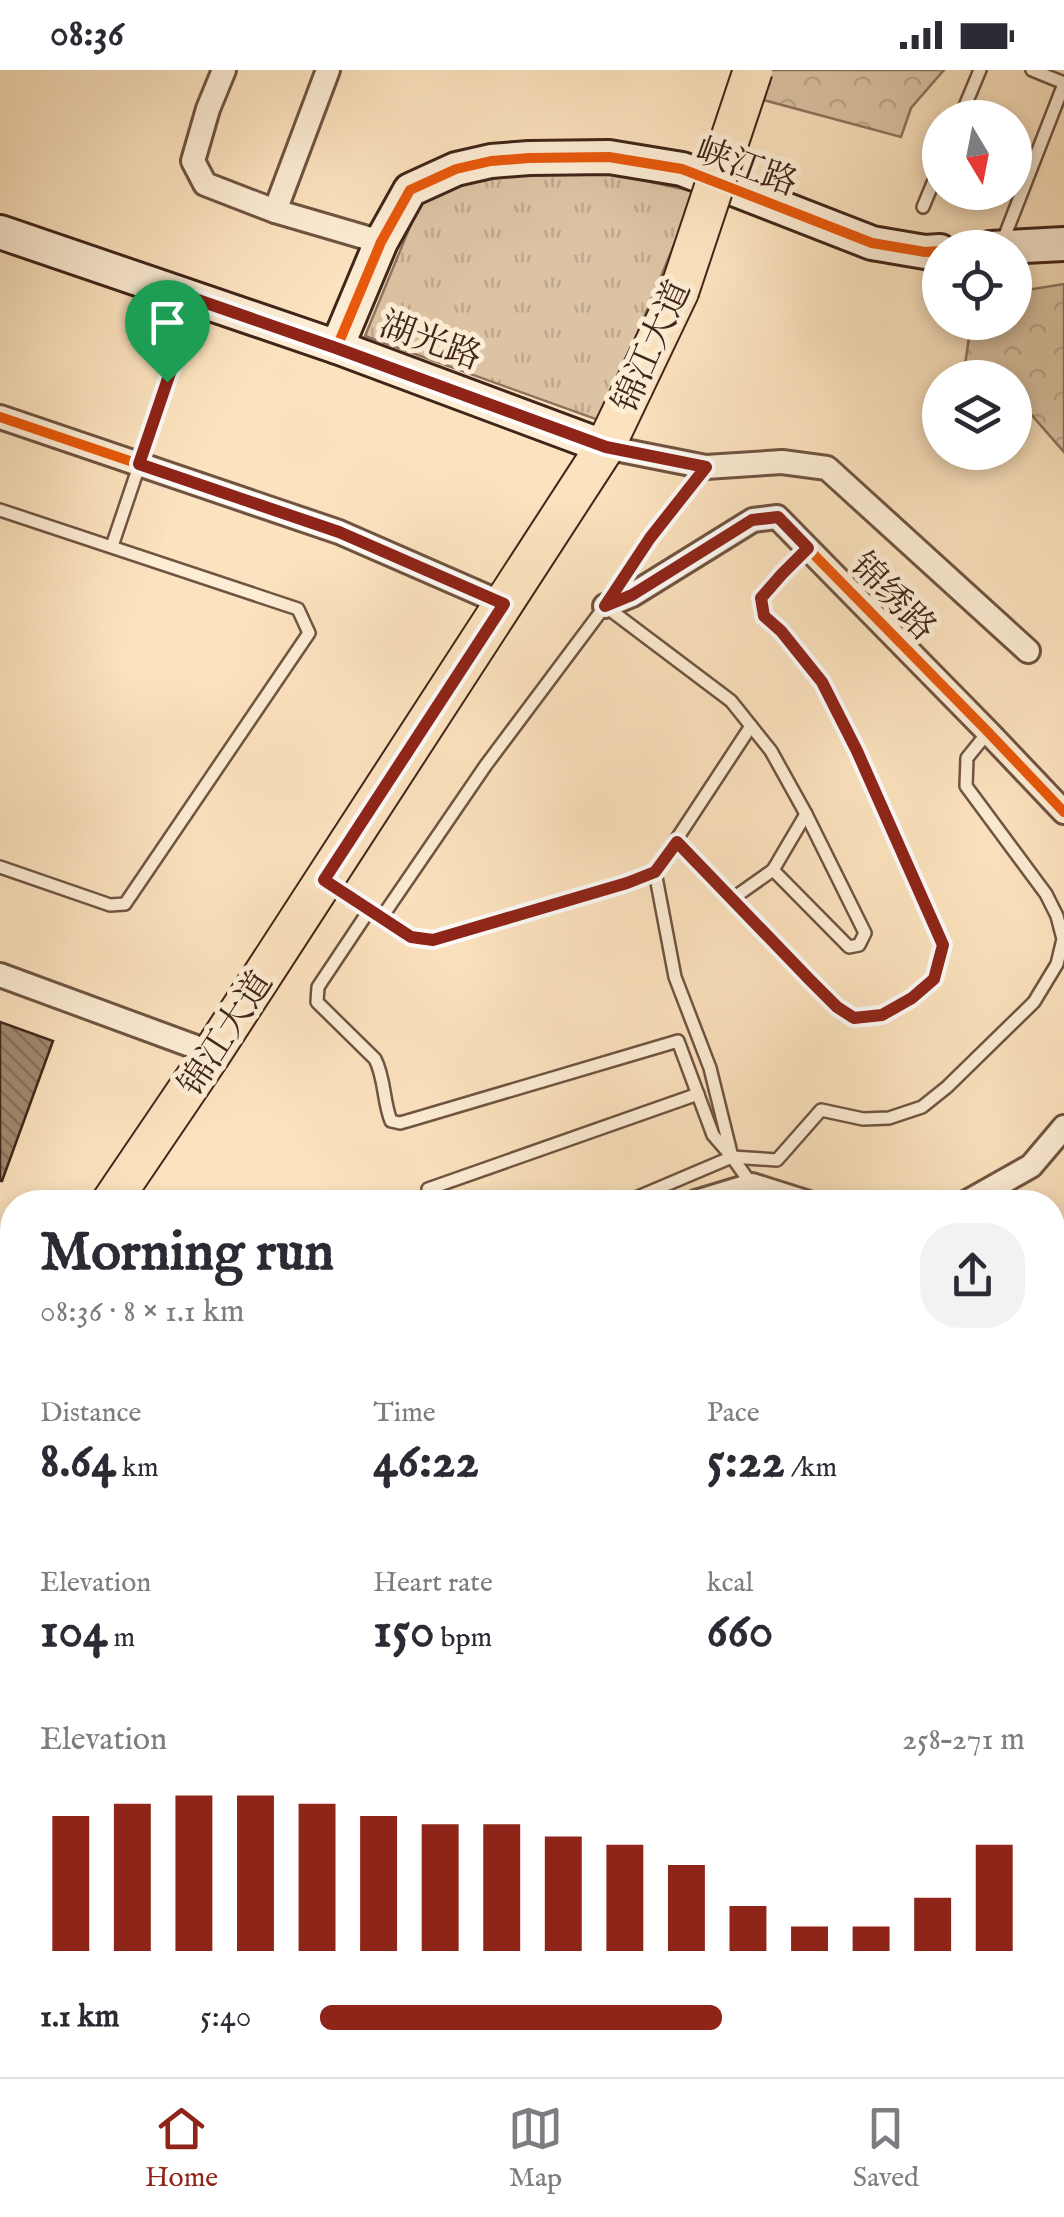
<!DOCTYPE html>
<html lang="en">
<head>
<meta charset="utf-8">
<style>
	body { margin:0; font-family:"IM FELL English","Noto Serif SC",serif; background:#f2f2f3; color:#2b2b33; height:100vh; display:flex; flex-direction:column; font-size:38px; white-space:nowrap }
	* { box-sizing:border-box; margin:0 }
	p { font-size:32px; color:#7c7c81 }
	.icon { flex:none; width:55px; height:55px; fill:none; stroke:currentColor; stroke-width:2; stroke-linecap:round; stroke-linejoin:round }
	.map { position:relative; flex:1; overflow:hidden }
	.sheet { position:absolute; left:0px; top:1120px; width:1065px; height:888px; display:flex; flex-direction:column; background:#fff; border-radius:40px 40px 0 0; box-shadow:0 5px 15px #0003 }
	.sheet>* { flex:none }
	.needle { width:65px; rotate:170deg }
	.fabs { position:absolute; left:922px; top:30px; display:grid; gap:20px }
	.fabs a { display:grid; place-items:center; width:110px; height:110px; border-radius:50%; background:#fff; box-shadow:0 5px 15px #0003; font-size:50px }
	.pin { position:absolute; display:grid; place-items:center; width:85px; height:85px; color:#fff; margin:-102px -42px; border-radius:50% 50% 50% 0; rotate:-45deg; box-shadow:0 0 10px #0007 }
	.pin .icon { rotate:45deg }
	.round { display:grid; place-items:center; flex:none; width:105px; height:105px; border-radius:40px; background:#f2f2f3 }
	.head { display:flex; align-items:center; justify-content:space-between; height:170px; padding:0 40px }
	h1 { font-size:55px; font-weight:700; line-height:75px }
	.metrics { display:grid; grid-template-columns:repeat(3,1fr); gap:15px; height:170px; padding:10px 40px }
	.metrics div { display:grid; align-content:center }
	.metrics b { font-size:50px; font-weight:700 }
	.metrics small { font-size:28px; font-weight:400 }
	.metrics p { font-size:28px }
	.chart { height:280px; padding:20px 40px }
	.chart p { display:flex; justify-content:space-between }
	.chart svg { width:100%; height:180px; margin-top:10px; stroke:#8f2418; stroke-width:6 }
	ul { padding:0 40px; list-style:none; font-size:32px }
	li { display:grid; grid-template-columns:160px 120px 1fr; align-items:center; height:75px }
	li i { height:25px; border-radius:12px; background:#8f2418 }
	.status { display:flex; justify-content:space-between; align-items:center; height:70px; padding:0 50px; background:#fff; direction:ltr }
	.status svg { height:28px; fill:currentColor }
	.menu { display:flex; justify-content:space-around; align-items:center; height:140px; border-top:2px solid #e1e1e2; background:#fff; font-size:28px; color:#7c7c81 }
	.menu a { display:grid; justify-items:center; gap:5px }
	.menu .on { color:#8f2418 }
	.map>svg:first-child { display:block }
</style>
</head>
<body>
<div class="status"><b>08:36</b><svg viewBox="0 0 49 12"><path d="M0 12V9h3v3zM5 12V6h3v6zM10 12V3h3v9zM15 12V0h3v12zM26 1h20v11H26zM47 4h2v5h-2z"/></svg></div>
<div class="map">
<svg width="1064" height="2007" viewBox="0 0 1064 2007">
	<defs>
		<pattern id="forest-crowns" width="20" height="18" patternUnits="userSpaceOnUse" patternTransform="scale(2.5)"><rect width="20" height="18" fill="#dcc3a3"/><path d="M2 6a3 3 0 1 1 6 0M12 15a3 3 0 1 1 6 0" fill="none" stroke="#bea78c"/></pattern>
		<pattern id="park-tufts" width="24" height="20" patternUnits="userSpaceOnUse" patternTransform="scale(2.5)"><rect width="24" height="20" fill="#dcc3a3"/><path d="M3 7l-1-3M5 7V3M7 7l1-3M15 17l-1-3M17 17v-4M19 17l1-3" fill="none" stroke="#bea78c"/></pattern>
		<pattern id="building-back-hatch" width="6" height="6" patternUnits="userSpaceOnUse" patternTransform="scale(2.5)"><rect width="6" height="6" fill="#a2886f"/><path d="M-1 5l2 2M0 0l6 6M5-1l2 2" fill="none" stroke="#866f5a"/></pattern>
	</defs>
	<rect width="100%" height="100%" fill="#fce3bf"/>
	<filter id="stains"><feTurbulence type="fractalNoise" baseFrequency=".002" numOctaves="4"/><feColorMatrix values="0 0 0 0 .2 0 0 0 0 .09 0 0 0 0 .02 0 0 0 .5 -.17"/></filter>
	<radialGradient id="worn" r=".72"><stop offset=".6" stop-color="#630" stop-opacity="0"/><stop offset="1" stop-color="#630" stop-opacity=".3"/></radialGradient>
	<g fill="url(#forest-crowns)" stroke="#8e745e" stroke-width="2.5">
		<polygon points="767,0 944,0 911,38 901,67 756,28"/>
		<polygon points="1064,214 1064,382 1015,326 1015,308 988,307 965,295 971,253 1015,252 1015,222"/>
	</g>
	<polygon fill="url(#park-tufts)" stroke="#8e745e" stroke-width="2.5" points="520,102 610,103 696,122 601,351 365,266 423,125 463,108"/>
	<polygon fill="url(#building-back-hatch)" stroke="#412519" stroke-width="2.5" points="0,952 53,971 2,1111 0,1111"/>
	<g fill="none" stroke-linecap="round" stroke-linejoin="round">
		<defs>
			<g id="lane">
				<polyline points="1032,0 1064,13"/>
				<polyline points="960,48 980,0"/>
				<polyline points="923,137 940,96"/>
				<polyline points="1002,173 1064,14"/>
				<polyline points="0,440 298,539 309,563 125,834 110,835 0,797"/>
				<polyline points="112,476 194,233"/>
				<polyline points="605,536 731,631 771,681 806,744 865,863 859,875 849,877 773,800"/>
				<polyline points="677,772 810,910 837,937 854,949 882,945 912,928 934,909 943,875 857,681 822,612 781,561 764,546 761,529 782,504 808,478"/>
				<polyline points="655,802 675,907 710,998 732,1087 752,1115"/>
				<polyline points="331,814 382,847 486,695 605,536 650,468 706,397"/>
				<polyline points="732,829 773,800 806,744"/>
				<path d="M370 839 318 917 317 932 375 989C385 1008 383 1031 391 1051L400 1053 414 1049 678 971 713 1065 732 1087"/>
				<polyline points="382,847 411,867 433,869 627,813 655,802 751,656"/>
				<polyline points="428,1119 698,1024"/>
				<polyline points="626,1132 732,1087 777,1090 821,1040 863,1049 889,1048 922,1037 947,1017 1034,932 1057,894 1063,869 1057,846 1046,824 966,716 967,688 988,662"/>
				<polyline points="1052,1243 1064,1236"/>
				<polyline points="1052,1608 1064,1631"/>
				<polyline points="0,1623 12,1605"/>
				<polyline points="1064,1779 1060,1843 1064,1853"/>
				<polyline points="0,1835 12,1826"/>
				<polyline points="301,1995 301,2007"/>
				<polyline points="600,1995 605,2007"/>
				<polyline points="904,1995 911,2007"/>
				<polyline points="81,2007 90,1995"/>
			</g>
			<g id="street">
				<polyline points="224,0 208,39 193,91 205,114 275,141 381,172"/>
				<polyline points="275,141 328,0"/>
				<polyline points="0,347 339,462 504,534"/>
				<polyline points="605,377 706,397 782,392 827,398 1028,581"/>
				<polyline points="605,536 632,525 753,450 777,447 988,662 1064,742"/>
				<polyline points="0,905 212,983"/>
				<polyline points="696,1132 752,1115 806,1132"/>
				<polyline points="967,1132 1031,1096 1064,1057"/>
				<polyline points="707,1995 710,2007"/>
			</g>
			<g id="secondary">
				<polyline points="0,162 337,277 605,377"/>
				<polyline points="990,178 1064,174"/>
				<polyline points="337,277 381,172 410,120 456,99 491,91 529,88 609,87 682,99 872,173 925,182 940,181"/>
				<polyline points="0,1242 12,1247"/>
			</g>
			<g id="primary">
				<polyline points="111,1132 212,983 605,377 679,222"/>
				<polyline points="0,1297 12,1278"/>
			</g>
		</defs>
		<use href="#lane" stroke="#705442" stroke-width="16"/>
		<use href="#street" stroke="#705442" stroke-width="28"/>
		<use href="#secondary" stroke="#412519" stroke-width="38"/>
		<use href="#primary" stroke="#412519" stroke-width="42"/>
		<use href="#lane" stroke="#fdedd5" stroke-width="11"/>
		<use href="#street" stroke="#fdedd5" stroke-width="22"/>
		<use href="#secondary" stroke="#fdedd5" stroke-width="32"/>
		<use href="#primary" stroke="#fce3bf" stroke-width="38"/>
		<defs>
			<polyline id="primary-bridge" points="679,222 753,0"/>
		</defs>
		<use href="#primary-bridge" stroke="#412519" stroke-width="42" stroke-linecap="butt"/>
		<use href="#primary-bridge" stroke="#fce3bf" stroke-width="38"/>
		<defs>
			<g id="cycleway">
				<polyline points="337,277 381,172 410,120 456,99 491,91 529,88 609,87 682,99 872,173 925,182 940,181"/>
				<polyline points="0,347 339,462 504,534"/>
				<polyline points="605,536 632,525 753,450 777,447 988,662 1064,742"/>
			</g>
		</defs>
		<use href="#cycleway" stroke="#fdedd5" stroke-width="16"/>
		<use href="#cycleway" stroke="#e8590c" stroke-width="10"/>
	</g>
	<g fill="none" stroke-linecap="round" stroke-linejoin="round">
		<defs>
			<polygon id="route" points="195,229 336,278 606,377 706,397 650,468 605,536 632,525 752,450 778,447 808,478 782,504 761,528 764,546 781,561 822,612 857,681 943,875 934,909 912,928 882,945 854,948 837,937 810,910 677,772 655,802 627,813 433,870 411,867 324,810 504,534 339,462 139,394"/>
		</defs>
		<use href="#route" stroke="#fff" stroke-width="20"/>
		<use href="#route" stroke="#8f2418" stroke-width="12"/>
	</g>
	<g text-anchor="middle" stroke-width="10" stroke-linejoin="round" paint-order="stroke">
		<g font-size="35" fill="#412519" stroke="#fdedd5">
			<text transform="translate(747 96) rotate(20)" y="12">峡江路</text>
			<text transform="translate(431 270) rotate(20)" y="12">湖光路</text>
			<text transform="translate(651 276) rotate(-66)" y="12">锦江大道</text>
			<text transform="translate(894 526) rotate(46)" y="12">锦绣路</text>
			<text transform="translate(225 963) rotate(-57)" y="12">锦江大道</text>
		</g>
	</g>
	<rect width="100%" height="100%" filter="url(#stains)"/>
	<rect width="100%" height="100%" fill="url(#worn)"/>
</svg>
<div class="fabs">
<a><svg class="needle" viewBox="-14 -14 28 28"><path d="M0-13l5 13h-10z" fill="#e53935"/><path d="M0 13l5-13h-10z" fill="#7c7c81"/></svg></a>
<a><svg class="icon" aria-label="locate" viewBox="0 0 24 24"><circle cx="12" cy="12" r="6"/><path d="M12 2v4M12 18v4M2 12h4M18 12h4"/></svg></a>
<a><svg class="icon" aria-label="layers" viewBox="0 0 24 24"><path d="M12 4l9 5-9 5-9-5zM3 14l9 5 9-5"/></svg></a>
</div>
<div class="pin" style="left:167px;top:312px;background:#1e9e55"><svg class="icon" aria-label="arrive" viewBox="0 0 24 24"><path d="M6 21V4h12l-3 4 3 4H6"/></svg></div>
<section class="sheet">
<div class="head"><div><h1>Morning run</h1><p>08:36 · 8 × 1.1 km</p></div><a class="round"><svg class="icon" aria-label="share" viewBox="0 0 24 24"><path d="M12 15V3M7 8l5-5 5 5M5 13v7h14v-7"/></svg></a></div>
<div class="metrics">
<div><p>Distance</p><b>8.64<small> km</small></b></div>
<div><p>Time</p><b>46:22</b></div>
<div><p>Pace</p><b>5:22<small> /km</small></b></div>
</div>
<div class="metrics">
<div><p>Elevation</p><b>104<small> m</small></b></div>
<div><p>Heart rate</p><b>150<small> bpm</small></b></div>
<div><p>kcal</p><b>660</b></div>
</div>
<div class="chart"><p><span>Elevation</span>258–271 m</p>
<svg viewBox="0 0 160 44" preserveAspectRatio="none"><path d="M5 44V11M15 44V8M25 44V6M35 44V6M45 44V8M55 44V11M65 44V13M75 44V13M85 44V16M95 44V18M105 44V23M115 44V33M125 44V38M135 44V38M145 44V31M155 44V18"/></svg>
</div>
<ul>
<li><b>1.1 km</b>5:40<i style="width:57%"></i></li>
</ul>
</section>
</div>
<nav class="menu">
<a class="on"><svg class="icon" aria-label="home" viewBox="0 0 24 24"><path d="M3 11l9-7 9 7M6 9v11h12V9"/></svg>Home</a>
<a><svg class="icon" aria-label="map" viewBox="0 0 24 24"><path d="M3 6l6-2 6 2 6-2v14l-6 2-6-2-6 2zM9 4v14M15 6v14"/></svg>Map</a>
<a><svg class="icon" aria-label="saved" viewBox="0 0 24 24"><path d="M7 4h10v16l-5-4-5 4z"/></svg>Saved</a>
</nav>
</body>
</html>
